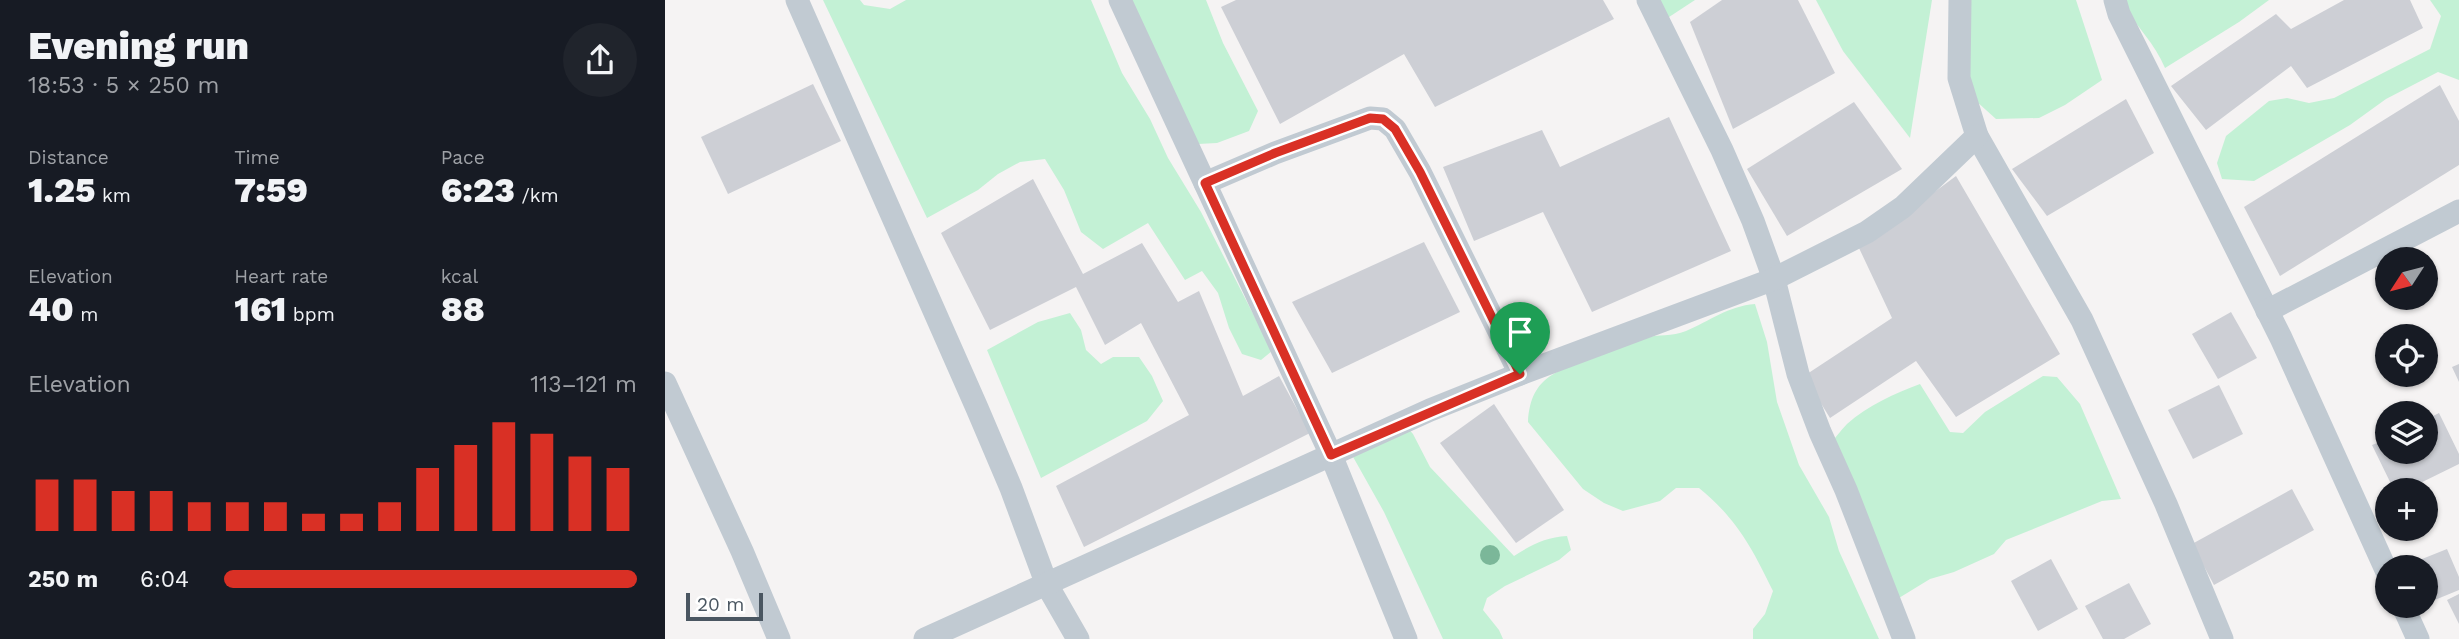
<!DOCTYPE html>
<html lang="en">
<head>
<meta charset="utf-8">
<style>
	body { margin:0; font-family:"Work Sans",sans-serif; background:#20242c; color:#f1f3f6; height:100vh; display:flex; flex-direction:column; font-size:26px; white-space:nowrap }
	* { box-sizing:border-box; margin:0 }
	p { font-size:23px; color:#9ea1a6 }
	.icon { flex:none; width:38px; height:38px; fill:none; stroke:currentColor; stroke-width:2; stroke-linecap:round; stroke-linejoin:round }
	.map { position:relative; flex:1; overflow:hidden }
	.sheet { display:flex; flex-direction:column; background:#171b24; width:665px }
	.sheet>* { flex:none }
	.needle { width:46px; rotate:234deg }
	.controls { position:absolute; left:1710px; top:247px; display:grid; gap:14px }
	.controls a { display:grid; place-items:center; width:63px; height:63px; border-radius:50%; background:#171b24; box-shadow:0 2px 5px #0004; font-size:35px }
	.scale { position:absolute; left:21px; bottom:18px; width:77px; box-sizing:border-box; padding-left:7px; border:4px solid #4a5661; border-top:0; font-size:19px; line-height:24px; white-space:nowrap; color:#4a5661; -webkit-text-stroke:5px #fff; paint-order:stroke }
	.pin { position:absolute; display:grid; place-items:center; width:60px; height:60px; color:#fff; margin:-72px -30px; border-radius:50% 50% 50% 0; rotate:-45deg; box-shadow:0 0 7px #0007 }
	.pin .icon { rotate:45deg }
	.round { display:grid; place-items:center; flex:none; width:74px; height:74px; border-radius:37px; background:#20242c }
	.headline { display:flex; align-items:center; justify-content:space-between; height:119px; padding:0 28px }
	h1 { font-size:38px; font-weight:800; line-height:52px }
	.stats { display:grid; grid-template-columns:repeat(3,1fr); gap:10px; height:119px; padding:7px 28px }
	.stats div { display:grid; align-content:center }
	.stats b { font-size:35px; font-weight:800 }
	.stats small { font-size:19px; font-weight:400 }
	.stats p { font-size:19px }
	.chart { height:196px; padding:14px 28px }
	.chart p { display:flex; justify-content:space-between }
	.chart svg { width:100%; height:126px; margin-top:7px; stroke:#d93025; stroke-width:6 }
	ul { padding:0 28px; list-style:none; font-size:23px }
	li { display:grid; grid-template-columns:112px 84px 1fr; align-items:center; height:52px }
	li i { height:18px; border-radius:9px; background:#d93025 }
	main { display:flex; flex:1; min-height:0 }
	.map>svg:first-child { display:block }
</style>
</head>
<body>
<main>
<section class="sheet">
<div class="headline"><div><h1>Evening run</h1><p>18:53 · 5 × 250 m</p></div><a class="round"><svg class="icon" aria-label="share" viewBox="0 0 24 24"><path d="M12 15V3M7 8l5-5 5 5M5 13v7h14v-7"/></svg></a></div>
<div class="stats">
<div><p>Distance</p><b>1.25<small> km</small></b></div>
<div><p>Time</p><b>7:59</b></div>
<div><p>Pace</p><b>6:23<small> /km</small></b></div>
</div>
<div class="stats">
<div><p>Elevation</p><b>40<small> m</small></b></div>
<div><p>Heart rate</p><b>161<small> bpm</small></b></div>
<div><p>kcal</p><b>88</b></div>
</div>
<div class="chart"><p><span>Elevation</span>113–121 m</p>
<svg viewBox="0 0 160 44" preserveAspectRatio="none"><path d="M5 44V26M15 44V26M25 44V30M35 44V30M45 44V34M55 44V34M65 44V34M75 44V38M85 44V38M95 44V34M105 44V22M115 44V14M125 44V6M135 44V10M145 44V18M155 44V22"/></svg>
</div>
<ul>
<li><b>250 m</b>6:04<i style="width:100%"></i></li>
</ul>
</section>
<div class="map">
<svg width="1794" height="639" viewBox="0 0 1794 639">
	<rect width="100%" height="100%" fill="#f5f3f3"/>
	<g fill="#c3f1d5">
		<polygon points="158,0 195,0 199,5 225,9 241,0 426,0 457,73 485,119 503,158 536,212 607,351 596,360 577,354 564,328 553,293 537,271 520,280 483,223 438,249 416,232 399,190 380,159 355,162 333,174 313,190 262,218"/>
		<polygon points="461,0 541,0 558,43 593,111 584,131 552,143 533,144"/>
		<polygon points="992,0 1030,0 1001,19"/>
		<polygon points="1151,0 1267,0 1245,138 1178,51"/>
		<polygon points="1303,0 1411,0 1437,80 1400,105 1374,118 1331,119 1301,92"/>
		<path d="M1458 0H1604L1574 22 1500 68C1490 44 1472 26 1457 5Z"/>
		<polygon points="1765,0 1794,0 1794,80 1773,72 1721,99 1685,125 1589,181 1557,179 1552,163 1561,136 1604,101 1622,98 1644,103 1669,98 1765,49 1776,16"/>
		<path d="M1090 304 1102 342 1112 402 1134 465 1164 517 1174 551 1214 639H1088V629L1100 614 1108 591C1087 548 1072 519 1034 488H1011L995 501 958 511 939 503 918 489 863 422C866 374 894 371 934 355 948 349 963 342 979 338 993 334 1007 337 1021 331 1045 321 1063 306 1090 304Z"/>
		<polygon points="405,313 416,330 421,350 436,364 448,357 474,357 487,376 498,401 482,421 376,478 322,350 373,322"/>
		<path d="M1378 376 1392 377 1415 404 1456 499 1437 501 1341 540 1329 554 1289 572 1265 579 1229 601 1163 445C1171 438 1175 431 1182 424 1203 405 1229 394 1255 384L1285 432 1298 433 1320 412Z"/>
		<path d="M740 425 748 434 765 467 849 556C866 545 881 537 902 536L906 550 894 560 840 586 822 598 818 610 834 630 838 639H778L719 512 687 455Z"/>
	</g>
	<g fill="#cdcfd5">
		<polygon points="571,0 938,0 949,19 770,107 739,54 615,124 556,7"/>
		<polygon points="1057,0 1133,0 1170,73 1068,129 1025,22"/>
		<polygon points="1679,0 1745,0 1758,28 1642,88 1626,66 1541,130 1506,86 1611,14 1626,29"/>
		<polygon points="148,84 176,141 63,194 36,137"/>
		<polygon points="1775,85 1794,121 1794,165 1615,276 1579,207"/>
		<polygon points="1461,99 1489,153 1382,216 1347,169"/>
		<polygon points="1189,102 1237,169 1122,236 1082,169"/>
		<polygon points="1004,117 1066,251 927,312 878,212 809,241 778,167 877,130 895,167"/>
		<polygon points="1291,176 1395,354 1291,417 1251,361 1165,418 1139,376 1227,318 1194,248"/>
		<polygon points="368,179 418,274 477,243 513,302 534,291 578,396 614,376 645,433 419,547 391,486 524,415 476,323 440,345 411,287 325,330 276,233"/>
		<polygon points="759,242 795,312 667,373 627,302"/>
		<polygon points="1566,312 1592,358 1553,379 1527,334"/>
		<polygon points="1794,364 1794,382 1787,367"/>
		<polygon points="1554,385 1578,434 1528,459 1503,410"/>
		<polygon points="829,404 899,510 851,543 775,443"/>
		<polygon points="1774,413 1794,454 1794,464 1741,490 1729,490 1707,445 1722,439 1722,452 1760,452 1760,420"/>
		<polygon points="1627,489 1649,530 1549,585 1527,544"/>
		<polygon points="1782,549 1794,577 1794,590 1760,604 1760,567 1737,567"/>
		<polygon points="1386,559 1413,609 1373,631 1346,581"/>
		<polygon points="1464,583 1486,624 1459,639 1438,639 1420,606"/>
		<polygon points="1794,594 1794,624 1782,600"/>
	</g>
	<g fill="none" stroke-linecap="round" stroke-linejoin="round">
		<g stroke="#c1cad2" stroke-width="23">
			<polyline points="132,0 312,408 346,488 382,585 413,639"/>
			<polyline points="455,0 666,455 741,639"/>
			<polyline points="983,0 1057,150 1088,221 1109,279 1133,374 1155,432 1181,490 1239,639"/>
			<polyline points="1295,0 1294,78 1312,136 1417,320 1501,504 1557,639"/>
			<polyline points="1450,0 1454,14 1616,338 1722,572"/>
			<polyline points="540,183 610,153 705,118 718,119 730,129 755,172 855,374"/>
			<polyline points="1602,311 1794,211"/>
			<polyline points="0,383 77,551 114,639"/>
			<polyline points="1738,606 1753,639"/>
			<polyline points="260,639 765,410 855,374 1109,279 1202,232 1238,207 1312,136"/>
		</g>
	</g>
	<circle fill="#7bb799" cx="825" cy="555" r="10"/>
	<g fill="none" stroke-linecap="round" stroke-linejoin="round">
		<defs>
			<polygon id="route" points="705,118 718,119 730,129 755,172 855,374 666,455 540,183 610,153"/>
		</defs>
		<use href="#route" stroke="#fff" stroke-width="14"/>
		<use href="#route" stroke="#d93025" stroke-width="9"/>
	</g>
</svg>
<div class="controls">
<a><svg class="needle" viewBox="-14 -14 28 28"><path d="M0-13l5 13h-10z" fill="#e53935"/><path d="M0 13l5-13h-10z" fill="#9ea1a6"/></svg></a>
<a><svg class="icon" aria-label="locate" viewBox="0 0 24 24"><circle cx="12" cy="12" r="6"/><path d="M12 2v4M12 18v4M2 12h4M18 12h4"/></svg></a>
<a><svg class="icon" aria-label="layers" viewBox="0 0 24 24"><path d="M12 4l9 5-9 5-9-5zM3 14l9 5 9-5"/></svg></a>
<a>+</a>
<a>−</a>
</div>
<div class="scale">20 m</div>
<div class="pin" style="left:855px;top:374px;background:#1e9e55"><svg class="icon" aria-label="arrive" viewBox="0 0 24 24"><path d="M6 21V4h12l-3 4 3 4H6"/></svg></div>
</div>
</main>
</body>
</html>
